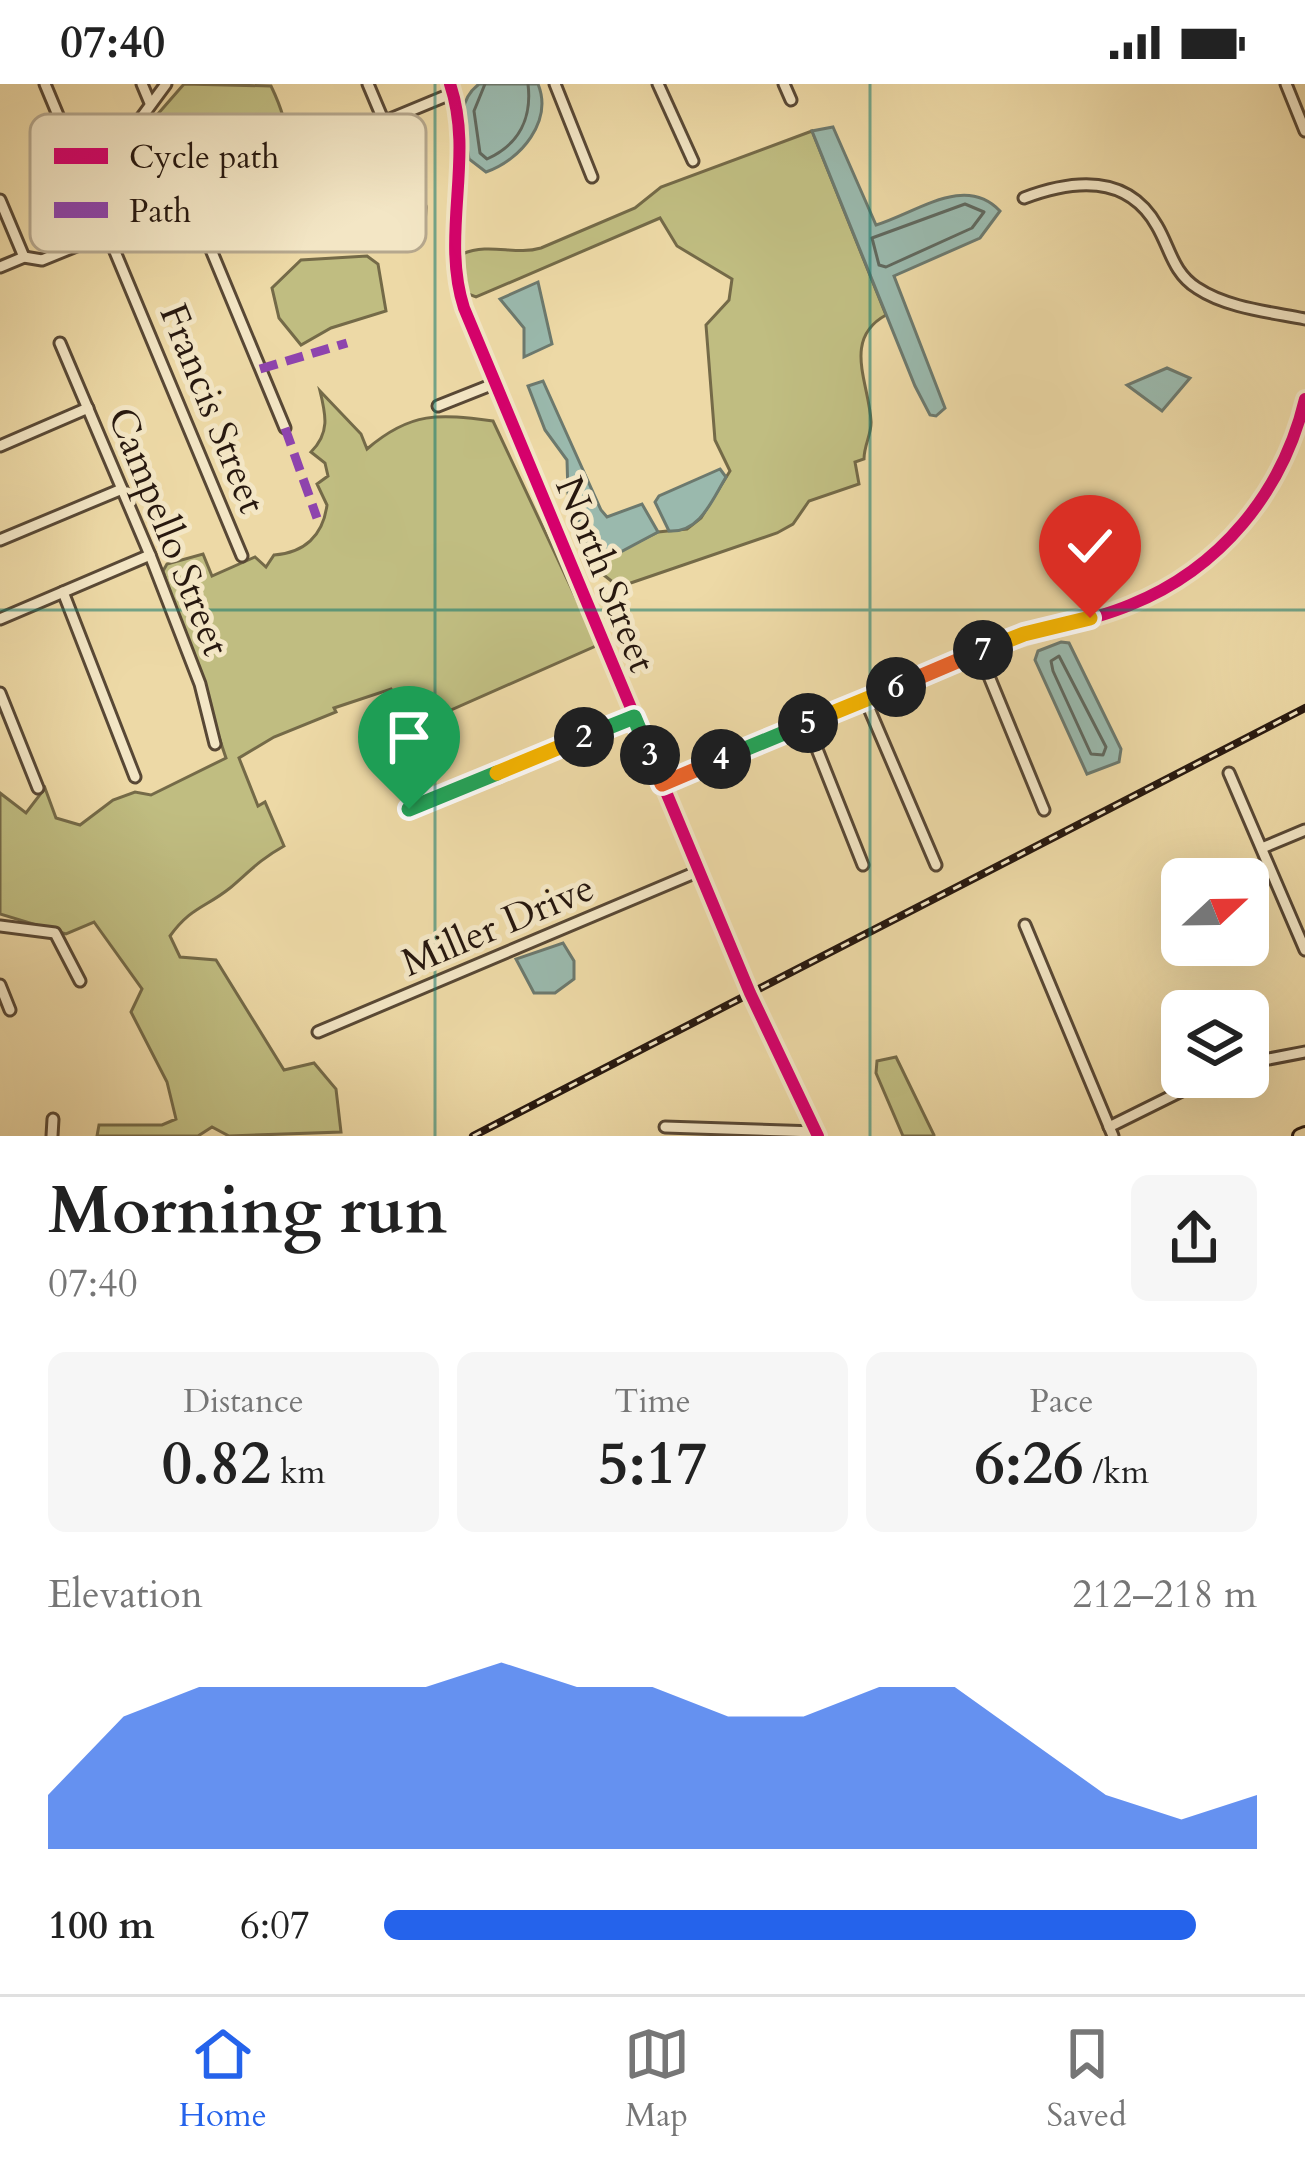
<!DOCTYPE html>
<html lang="en">
<head>
<meta charset="utf-8">
<style>
	body { margin:0; font-family:Cardo,serif; background:#f6f6f6; color:#222; height:100vh; display:flex; flex-direction:column; font-size:45px; white-space:nowrap }
	* { box-sizing:border-box; margin:0 }
	p { font-size:39px; color:#767676 }
	.icon { flex:none; width:66px; height:66px; fill:none; stroke:currentColor; stroke-width:2; stroke-linecap:round; stroke-linejoin:round }
	.map { position:relative; height:1052px; overflow:hidden }
	.panel { display:flex; flex-direction:column; background:#fff; flex:1 }
	.panel>* { flex:none }
	.needle { width:78px; rotate:68deg }
	.tools { position:absolute; left:1161px; top:774px; display:grid; gap:24px }
	.tools a { display:grid; place-items:center; width:108px; height:108px; border-radius:18px; background:#fff; box-shadow:0 12px 48px #0002; font-size:60px }
	.pin { position:absolute; display:grid; place-items:center; width:102px; height:102px; color:#fff; margin:-123px -51px; border-radius:50% 50% 50% 0; rotate:-45deg; box-shadow:0 0 12px #0007 }
	.pin .icon { rotate:45deg }
	.km { position:absolute; width:60px; height:60px; margin:-30px; border-radius:50%; background:#222; color:#fff; font-size:33px; line-height:60px; text-align:center }
	.round { display:grid; place-items:center; flex:none; width:126px; height:126px; border-radius:18px; background:#f6f6f6 }
	.overview { display:flex; align-items:center; justify-content:space-between; height:204px; padding:0 48px }
	h1 { font-size:66px; font-weight:800; line-height:90px }
	.figures { display:grid; grid-template-columns:repeat(3,1fr); gap:18px; height:204px; padding:12px 48px }
	.figures div { display:grid; align-content:center; border-radius:18px; background:#f6f6f6; text-align:center }
	.figures b { font-size:60px; font-weight:800 }
	.figures small { font-size:33px; font-weight:400 }
	.figures p { font-size:33px }
	.chart { height:336px; padding:24px 48px }
	.chart p { display:flex; justify-content:space-between }
	.chart svg { width:100%; height:216px; margin-top:12px; fill:#2563eb; opacity:.7 }
	ul { padding:0 48px; list-style:none; font-size:39px }
	li { display:grid; grid-template-columns:192px 144px 1fr; align-items:center; height:90px }
	li i { height:30px; border-radius:15px; background:#2563eb }
	.status { display:flex; justify-content:space-between; align-items:center; height:84px; padding:0 60px; background:#fff; direction:ltr }
	.status svg { height:33px; fill:currentColor }
	.tabs { display:flex; justify-content:space-around; align-items:center; height:168px; border-top:3px solid #e0e0e0; background:#fff; font-size:33px; color:#767676 }
	.tabs a { display:grid; justify-items:center; gap:6px }
	.tabs .on { color:#2563eb }
	.map>svg:first-child { display:block }
</style>
</head>
<body>
<div class="status"><b>07:40</b><svg viewBox="0 0 49 12"><path d="M0 12V9h3v3zM5 12V6h3v6zM10 12V3h3v9zM15 12V0h3v12zM26 1h20v11H26zM47 4h2v5h-2z"/></svg></div>
<div class="map">
<svg width="1305" height="1052" viewBox="0 0 1305 1052">
	<rect width="100%" height="100%" fill="#edd9a6"/>
	<filter id="stains"><feTurbulence type="fractalNoise" baseFrequency=".00167" numOctaves="4"/><feColorMatrix values="0 0 0 0 .2 0 0 0 0 .09 0 0 0 0 .02 0 0 0 .5 -.17"/></filter>
	<radialGradient id="worn" r=".72"><stop offset=".6" stop-color="#630" stop-opacity="0"/><stop offset="1" stop-color="#630" stop-opacity=".3"/></radialGradient>
	<g fill="#c0bd81" stroke="#746a48" stroke-width="3">
		<path d="M184 0 271 2C298 58 296 95 231 118L211 107 180 74 146 53 150 39Z"/>
		<path d="M812 47 886 231C842 255 869 299 871 337 872 349 864 361 864 375L855 378 859 400 809 417 793 440 777 449 619 503 591 481 658 448 687 445 701 434 730 387 715 356 706 241 729 216 732 195 677 162 660 134 476 213 463 208 467 206 462 170C491 158 514 172 541 164L635 124 661 103Z"/>
		<polygon points="367,172 378,180 386,227 331,244 301,261 279,234 272,204 301,176"/>
		<path d="M320 307 361 350 367 365C411 327 439 330 493 337L598 561 426 637 412 638 391 605 334 624 336 628 274 653 239 674 258 722 265 718 284 762C259 776 250 787 230 804 205 824 191 823 170 852L180 873 216 876 284 986 314 979 336 1005 341 1048 229 1052 212 1043 198 1052H97L99 1041H162L176 1035 167 998 131 928 142 905 94 838 66 850 0 830V709L26 729 45 704 56 734 80 741 113 716 135 708 151 711 226 674 163 487 167 480 203 470 212 492 255 473 266 483 274 471C304 469 323 452 327 421L317 400 328 392 325 379 311 368C330 349 326 331 320 307Z"/>
		<polygon points="896,973 934,1051 934,1052 903,1052 876,989 877,977"/>
	</g>
	<g fill="#9ab9ad" stroke="#6c796e" stroke-width="3">
		<path d="M479 0H538C553 37 521 76 486 88L469 75C465 47 453 20 479 0Z"/>
		<path d="M833 43 876 141C918 128 965 90 1000 127L980 154 894 192 945 324 936 332 930 331 915 302 812 47Z"/>
		<polygon points="538,198 552,260 524,273 524,244 500,215"/>
		<polygon points="1167,284 1190,294 1162,327 1127,301"/>
		<polygon points="543,297 601,426 607,433 642,420 658,448 613,472 588,460 568,410 567,376 545,346 528,302"/>
		<path d="M720 385 726 393C712 416 700 449 669 447L655 418 659 412Z"/>
		<polygon points="1061,558 1069,559 1121,665 1119,678 1087,690 1035,576 1038,567"/>
		<polygon points="563,859 574,877 574,895 555,909 534,909 516,875"/>
	</g>
	<g fill="none" stroke-linecap="round" stroke-linejoin="round">
		<g stroke="#60685e" stroke-width="3">
			<path d="M485 0 474 27 480 69 487 75C520 60 532 33 528 0"/>
			<polygon points="965,120 984,128 972,144 886,183 879,181 872,154"/>
			<polygon points="1059,572 1106,663 1103,671 1091,670 1053,587 1051,577"/>
		</g>
		<defs>
			<g id="minor">
				<polyline points="45,0 242,472"/>
				<polyline points="142,0 150,19"/>
				<polyline points="166,0 130,49 127,64 137,77 163,77 177,84 285,344"/>
				<polyline points="368,0 420,123 419,142"/>
				<path d="M450 0C475 73 440 150 464 224L750 909 818 1052"/>
				<polyline points="555,0 592,93"/>
				<polyline points="658,0 693,77"/>
				<polyline points="784,0 791,16"/>
				<polyline points="1286,0 1305,47"/>
				<polyline points="313,67 453,9"/>
				<path d="M1024 114C1072 96 1127 89 1157 142 1170 164 1173 189 1197 204 1227 224 1270 228 1305 235"/>
				<polyline points="0,116 24,173"/>
				<polyline points="0,183 24,173 42,176 190,116"/>
				<polyline points="60,259 150,471 200,600 215,660"/>
				<polyline points="438,322 496,299"/>
				<polyline points="0,362 88,324"/>
				<polyline points="0,456 122,405"/>
				<polyline points="63,508 135,693"/>
				<polyline points="0,535 150,471"/>
				<polyline points="979,568 1044,726"/>
				<polyline points="0,609 38,704"/>
				<polyline points="865,615 936,781"/>
				<polyline points="807,640 863,781"/>
				<polyline points="1229,689 1305,866"/>
				<path d="M662 700C769 655 875 611 982 567 1030 547 1082 541 1130 521 1220 485 1283 408 1305 315"/>
				<polyline points="409,726 634,633"/>
				<polyline points="1262,764 1305,746"/>
				<polyline points="1025,841 1113,1052"/>
				<polyline points="0,842 55,849 80,897"/>
				<polyline points="0,901 10,926"/>
				<polyline points="318,948 699,787"/>
				<polyline points="1248,979 1305,968"/>
				<polyline points="665,1043 816,1048"/>
				<polyline points="1109,1043 1210,993"/>
				<polyline points="52,1052 53,1035"/>
			</g>
			<polyline id="major" points="1300,1052 1305,1050"/>
		</defs>
		<use href="#minor" stroke="#584835" stroke-width="15"/>
		<use href="#major" stroke="#27180f" stroke-width="18"/>
		<use href="#minor" stroke="#f3e6c5" stroke-width="9"/>
		<use href="#major" stroke="#edd9a6" stroke-width="12"/>
		<defs>
			<polyline id="rail" points="473,1052 1305,624"/>
		</defs>
		<use href="#rail" stroke="#27180f" stroke-width="8"/>
		<use href="#rail" stroke="#f3e6c5" stroke-width="3" stroke-dasharray="9" stroke-linecap="butt"/>
		<g stroke="#8e44ad" stroke-width="9" stroke-dasharray="18 9" stroke-linecap="butt">
			<polyline points="260,285 347,259"/>
			<polyline points="285,344 317,434"/>
		</g>
		<defs>
			<g id="cycleway">
				<path d="M450 0C475 73 440 150 464 224L750 909 818 1052"/>
				<path d="M662 700C769 655 875 611 982 567 1030 547 1082 541 1130 521 1220 485 1283 408 1305 315"/>
			</g>
		</defs>
		<use href="#cycleway" stroke="#f3e6c5" stroke-width="20"/>
		<use href="#cycleway" stroke="#d6006c" stroke-width="12"/>
	</g>
	<g fill="none" stroke-linecap="round" stroke-linejoin="round">
		<defs>
			<polyline id="split-1" points="409,725 497,689"/>
			<polyline id="split-2" points="497,689 584,653"/>
			<polyline id="split-3" points="584,653 634,633 650,671"/>
			<polyline id="split-4" points="650,671 662,700 721,675"/>
			<polyline id="split-5" points="721,675 808,639"/>
			<polyline id="split-6" points="808,639 896,603"/>
			<polyline id="split-7" points="896,603 983,566"/>
			<polyline id="split-8" points="983,566 1024,550 1090,534"/>
		</defs>
		<use href="#split-1" stroke="#fff" stroke-width="24"/>
		<use href="#split-2" stroke="#fff" stroke-width="24"/>
		<use href="#split-3" stroke="#fff" stroke-width="24"/>
		<use href="#split-4" stroke="#fff" stroke-width="24"/>
		<use href="#split-5" stroke="#fff" stroke-width="24"/>
		<use href="#split-6" stroke="#fff" stroke-width="24"/>
		<use href="#split-7" stroke="#fff" stroke-width="24"/>
		<use href="#split-8" stroke="#fff" stroke-width="24"/>
		<use href="#split-1" stroke="#22a559" stroke-width="15"/>
		<use href="#split-2" stroke="#f5b400" stroke-width="15"/>
		<use href="#split-3" stroke="#22a559" stroke-width="15"/>
		<use href="#split-4" stroke="#f0652b" stroke-width="15"/>
		<use href="#split-5" stroke="#22a559" stroke-width="15"/>
		<use href="#split-6" stroke="#f5b400" stroke-width="15"/>
		<use href="#split-7" stroke="#f0652b" stroke-width="15"/>
		<use href="#split-8" stroke="#f5b400" stroke-width="15"/>
	</g>
	<path fill="none" stroke="#0f766e" stroke-width="3" stroke-opacity="0.55" d="M435 0V1052M870 0V1052M0 526H1305"/>
	<g text-anchor="middle" stroke-width="10" stroke-linejoin="round" paint-order="stroke">
		<g font-size="39" fill="#27180f" stroke="#f3e6c5">
			<text transform="translate(214 324) rotate(68)" y="14">Francis Street</text>
			<text transform="translate(170 447) rotate(68)" y="14">Campello Street</text>
			<text transform="translate(607 490) rotate(68)" y="14">North Street</text>
			<text transform="translate(497 840) rotate(-23)" y="14">Miller Drive</text>
		</g>
	</g>
	<rect x="30" y="30" width="396" height="138" rx="18" fill="#f3e6c5" stroke="#b6a88e" stroke-width="3"/>
	<rect x="54" y="64" width="54" height="16" fill="#d6006c"/>
	<rect x="54" y="118" width="54" height="16" fill="#8e44ad"/>
	<g font-size="33" fill="#27180f">
		<text x="129" y="84">Cycle path</text>
		<text x="129" y="138">Path</text>
	</g>
	<rect width="100%" height="100%" filter="url(#stains)"/>
	<rect width="100%" height="100%" fill="url(#worn)"/>
</svg>
<div class="tools">
<a><svg class="needle" viewBox="-14 -14 28 28"><path d="M0-13l5 13h-10z" fill="#e53935"/><path d="M0 13l5-13h-10z" fill="#767676"/></svg></a>
<a><svg class="icon" aria-label="layers" viewBox="0 0 24 24"><path d="M12 4l9 5-9 5-9-5zM3 14l9 5 9-5"/></svg></a>
</div>
<div class="pin" style="left:409px;top:725px;background:#1e9e55"><svg class="icon" aria-label="arrive" viewBox="0 0 24 24"><path d="M6 21V4h12l-3 4 3 4H6"/></svg></div>
<div class="pin" style="left:1090px;top:534px;background:#d93025"><svg class="icon" aria-label="check" viewBox="0 0 24 24"><path d="M5 12l5 5 9-10"/></svg></div>
<b class="km" style="left:584px;top:653px">2</b>
<b class="km" style="left:650px;top:671px">3</b>
<b class="km" style="left:721px;top:675px">4</b>
<b class="km" style="left:808px;top:639px">5</b>
<b class="km" style="left:896px;top:603px">6</b>
<b class="km" style="left:983px;top:566px">7</b>
</div>
<section class="panel">
<div class="overview"><div><h1>Morning run</h1><p>07:40</p></div><a class="round"><svg class="icon" aria-label="share" viewBox="0 0 24 24"><path d="M12 15V3M7 8l5-5 5 5M5 13v7h14v-7"/></svg></a></div>
<div class="figures">
<div><p>Distance</p><b>0.82<small> km</small></b></div>
<div><p>Time</p><b>5:17</b></div>
<div><p>Pace</p><b>6:26<small> /km</small></b></div>
</div>
<div class="chart"><p><span>Elevation</span>212–218 m</p>
<svg viewBox="0 0 160 44" preserveAspectRatio="none"><path d="M0 44V33L10 17L20 11L30 11L40 11L50 11L60 6L70 11L80 11L90 17L100 17L110 11L120 11L130 22L140 33L150 38L160 33V44z"/></svg>
</div>
<ul>
<li><b>100 m</b>6:07<i style="width:93%"></i></li>
</ul>
</section>
<nav class="tabs">
<a class="on"><svg class="icon" aria-label="home" viewBox="0 0 24 24"><path d="M3 11l9-7 9 7M6 9v11h12V9"/></svg>Home</a>
<a><svg class="icon" aria-label="map" viewBox="0 0 24 24"><path d="M3 6l6-2 6 2 6-2v14l-6 2-6-2-6 2zM9 4v14M15 6v14"/></svg>Map</a>
<a><svg class="icon" aria-label="saved" viewBox="0 0 24 24"><path d="M7 4h10v16l-5-4-5 4z"/></svg>Saved</a>
</nav>
</body>
</html>
